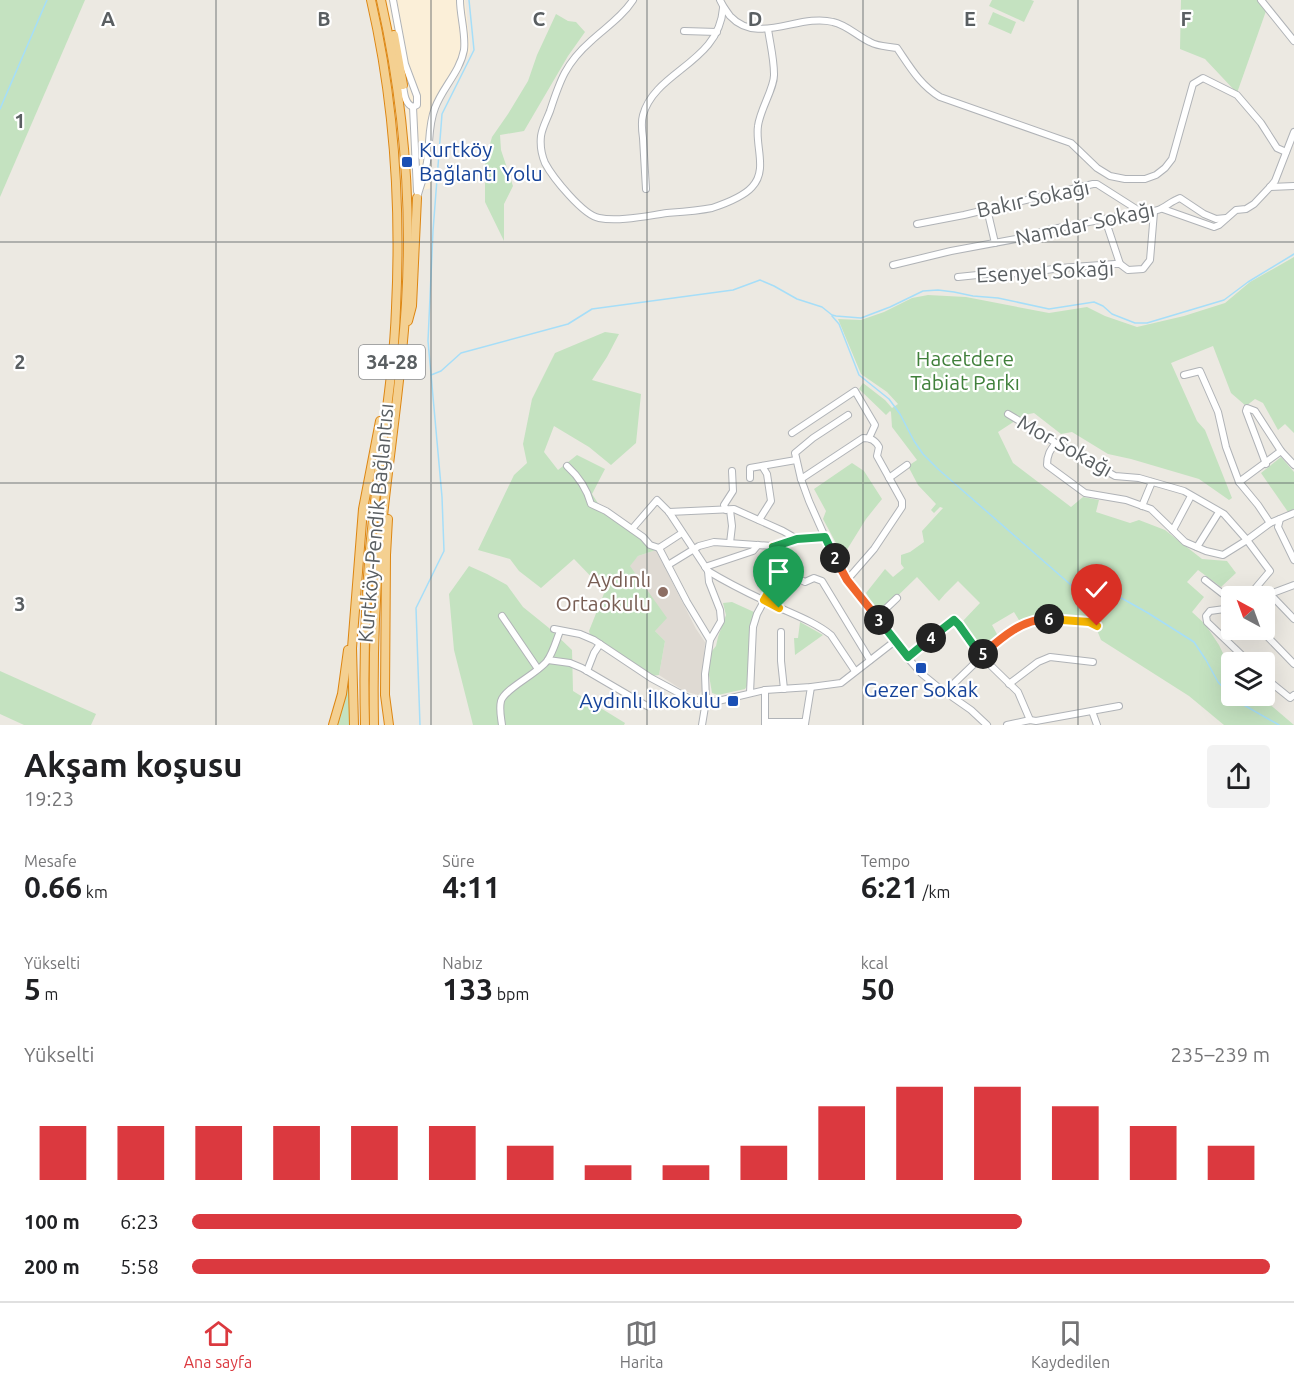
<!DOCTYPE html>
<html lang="tr">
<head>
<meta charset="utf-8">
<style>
	body { margin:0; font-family:Ubuntu,sans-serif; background:#f2f2f2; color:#202124; height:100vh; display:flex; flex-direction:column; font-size:22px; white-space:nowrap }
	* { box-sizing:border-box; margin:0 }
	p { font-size:20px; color:#757577 }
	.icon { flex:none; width:33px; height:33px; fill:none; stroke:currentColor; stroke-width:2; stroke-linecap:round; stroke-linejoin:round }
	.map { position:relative; height:725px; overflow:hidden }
	.details { display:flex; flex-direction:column; background:#fff; flex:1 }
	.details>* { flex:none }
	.needle { width:39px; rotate:319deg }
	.tools { position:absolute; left:1221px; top:586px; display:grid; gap:12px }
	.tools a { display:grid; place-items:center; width:54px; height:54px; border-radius:6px; background:#fff; box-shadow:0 6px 24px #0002; font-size:30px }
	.pin { position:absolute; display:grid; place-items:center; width:51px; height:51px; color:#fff; margin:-62px -26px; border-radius:50% 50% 50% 0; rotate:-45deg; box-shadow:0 0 6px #0007 }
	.pin .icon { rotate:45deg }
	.km { position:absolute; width:30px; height:30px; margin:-15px; border-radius:50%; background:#222; color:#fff; font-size:16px; line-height:30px; text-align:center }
	.round { display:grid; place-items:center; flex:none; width:63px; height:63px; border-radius:6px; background:#f2f2f2 }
	.overview { display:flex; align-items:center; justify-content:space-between; height:102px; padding:0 24px }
	h1 { font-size:33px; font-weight:600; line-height:45px }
	.stats { display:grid; grid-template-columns:repeat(3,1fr); gap:9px; height:102px; padding:6px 24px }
	.stats div { display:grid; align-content:center }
	.stats b { font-size:30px; font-weight:600 }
	.stats small { font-size:16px; font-weight:400 }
	.stats p { font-size:16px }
	.chart { height:168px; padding:12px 24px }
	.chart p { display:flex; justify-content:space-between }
	.chart svg { width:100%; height:108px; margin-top:6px; stroke:#db393f; stroke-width:6 }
	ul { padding:0 24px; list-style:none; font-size:20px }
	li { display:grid; grid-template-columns:96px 72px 1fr; align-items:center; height:45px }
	li i { height:15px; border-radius:8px; background:#db393f }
	.tabs { display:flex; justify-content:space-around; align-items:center; height:84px; border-top:2px solid #e0e0e0; background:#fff; font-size:16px; color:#757577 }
	.tabs a { display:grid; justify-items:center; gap:3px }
	.tabs .selected { color:#db393f }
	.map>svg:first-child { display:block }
</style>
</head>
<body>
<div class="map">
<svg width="1294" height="725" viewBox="0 0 1294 725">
	<rect width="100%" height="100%" fill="#ece9e2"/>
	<polygon fill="#fbefd8" points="385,0 465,0 470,44 470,52 438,107 433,118 432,133 431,188 421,191 413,308 408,345 411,301 413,204 406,111"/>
	<polygon fill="#dfdad3" points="656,550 696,629 705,642 703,674 704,689 698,695 684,691 659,675 665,641 655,631 629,566 638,556"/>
	<g fill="#c4e2c0">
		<polygon points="0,0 85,0 0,197"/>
		<polygon points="992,0 1031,0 1034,1 1024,22 989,6"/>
		<polygon points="1181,0 1258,0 1266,11 1237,93 1205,59 1180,49"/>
		<polygon points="993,12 1016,22 1011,34 988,24"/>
		<polygon points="556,14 568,21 576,22 585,32 568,56 524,131 500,135 501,150 513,186 504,204 504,241 485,202 485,162 492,137 508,114 528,81 537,55"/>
		<polygon points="1294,257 1294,433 1285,424 1278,430 1263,403 1255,399 1246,406 1231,393 1213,346 1171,363 1197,421 1205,430 1232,498 1229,500 1199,479 1131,459 1108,454 1072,432 1061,434 1034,413 1024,415 998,432 1013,463 1071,507 1083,497 1099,500 1096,512 1130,523 1139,520 1165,530 1202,559 1227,561 1236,573 1221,587 1198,570 1187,582 1204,597 1192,612 1205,624 1219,645 1231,670 1232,696 1260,696 1294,725 1224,725 1189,696 1101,640 1093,620 1042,617 1022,625 1014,612 992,625 998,636 980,651 962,622 980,603 958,581 945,594 939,601 917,577 879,614 866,593 885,569 893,577 904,568 901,564 901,555 910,552 924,542 922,531 943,508 940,507 934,513 931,510 936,504 918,485 908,466 917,460 892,427 891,412 890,411 886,415 859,389 863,383 885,400 892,408 898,404 887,392 861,374 838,319 861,320 884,312 912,298 928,295 966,297 1049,313 1087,307 1105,316 1137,327 1184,316 1225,303 1250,282"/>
		<polygon points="605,332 619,334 607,357 592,380 641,394 636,443 611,465 589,447 554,426 544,452 558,470 577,455 605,469 592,494 605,514 656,550 638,556 630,566 667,618 655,631 665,641 659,675 652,676 603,642 590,635 589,631 605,591 574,559 541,588 519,571 510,559 478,550 514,475 527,463 523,444 532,399 555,353"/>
		<polygon points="1281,457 1294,472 1294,509 1288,512 1261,473"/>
		<polygon points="852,463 864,471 882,499 866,519 843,556 823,519 826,511 814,489"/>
		<polygon points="469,566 487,574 507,585 523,607 549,628 572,650 573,691 625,723 624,725 473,725 454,650 449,594"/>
		<polygon points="732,602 754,612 751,630 748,684 745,689 718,695 712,693 708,669 712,651 716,646 718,637 726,615 723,603"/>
		<polygon points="800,622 823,635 795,655 794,638 798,638"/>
		<polygon points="0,671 96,714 91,725 24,725 0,714"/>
		<polygon points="350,680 351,725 337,725"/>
	</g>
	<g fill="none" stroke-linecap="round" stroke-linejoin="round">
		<g stroke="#a6def8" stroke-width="1.5">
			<polyline points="0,109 47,0"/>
			<polyline points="832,316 839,324 859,375 889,399 900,414 914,441 923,454 938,469 1071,585 1086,593 1098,596 1116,595 1148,613 1194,642 1206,660 1218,682 1235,700 1279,725"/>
			<polyline points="431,375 441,371 461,353 568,324 592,309 733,290 760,280 774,286 797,299 822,307 832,315 836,316 861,318 890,307 923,291 938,290 954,292 973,296 998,298 1049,309 1094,302 1103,306 1112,314 1135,323 1147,323 1224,300 1248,282 1294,254"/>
			<polyline points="420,725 416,608 444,551 442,497 428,341 433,231 442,114 474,50 469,0"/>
		</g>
		<defs>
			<g id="minor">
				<path d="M393 0 405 64 417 96V105L413 107C405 104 404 93 403 85"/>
				<path d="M633 0C622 17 605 28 591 41 566 63 560 80 550 111 547 119 542 128 541 136 540 145 542 156 545 163 553 178 583 215 599 218 618 222 646 216 667 213 681 212 697 211 712 208 724 204 743 197 752 187 768 170 755 146 758 126 760 109 775 87 774 74 774 59 770 43 768 29"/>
				<path d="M720 0C723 7 726 10 730 16 758 46 799 13 833 22 847 25 857 36 870 42 879 47 887 46 897 48 910 67 920 85 940 97L1071 143 1097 168 1110 176 1125 179H1145L1156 175 1165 168 1172 159 1193 84 1203 78 1237 95 1261 123 1277 148 1286 152"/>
				<polyline points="1261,0 1294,41"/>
				<polyline points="684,31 717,32"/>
				<polyline points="413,107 417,191"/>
				<polyline points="1270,187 1294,186"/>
				<path d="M646 189C645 172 644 155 643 138 642 131 641 122 643 115 655 71 719 63 723 8"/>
				<path d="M417 198C420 186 425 175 427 162 430 144 428 125 435 108 442 88 460 72 464 50 466 34 460 16 460 0"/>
				<polyline points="987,209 995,243"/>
				<polyline points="1163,209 1214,227 1219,225 1236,210 1246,209 1254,204 1270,187 1275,181 1294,132"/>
				<polyline points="1105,219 1120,264"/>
				<polyline points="917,224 964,215 1093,184 1097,184 1141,212"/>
				<path d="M893 265 951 251 1021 238 1048 230 1145 211C1163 213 1166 203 1180 198L1204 214 1216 219 1226 218"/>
				<polyline points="958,277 987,274 1028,273 1059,268 1115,264 1120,264 1128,270 1143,269 1150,260 1154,212"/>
				<polyline points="1184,375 1200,371 1218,412 1226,447 1239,482 1258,505 1270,523"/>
				<path d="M1008 414 1056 443 1115 476 1139 478 1184 491 1224 514 1247 540 1223 555 1206 551 1185 542 1151 509 1126 500 1085 493 1047 465C1047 455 1050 450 1056 443"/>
				<polyline points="848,415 813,438 795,453 801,479 809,501 829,546 847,580 888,631 899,648 922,674 938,687 971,710 987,725"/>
				<polyline points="792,433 855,391 875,425 869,438"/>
				<polyline points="1266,464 1246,411 1247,408 1255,411 1281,451 1294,465"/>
				<path d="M567 466C578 476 587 489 591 504L606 511 643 537 650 545 659 548"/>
				<polyline points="750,478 750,468 796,460"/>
				<polyline points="889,478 907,465"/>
				<path d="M801 479 863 438C871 438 875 440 879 447L877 456 902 501V507L874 549 847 580"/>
				<polyline points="1239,482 1281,451"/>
				<polyline points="1142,506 1152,482"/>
				<polyline points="726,510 724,505 733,491 732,471"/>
				<polyline points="669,512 734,509 783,531 797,539 825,537"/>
				<polyline points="1280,519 1278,527 1294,560"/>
				<polyline points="759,520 771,501 767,474 762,466"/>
				<polyline points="632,529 657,500 669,512 708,571 709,582 720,610 721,621 710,640"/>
				<polyline points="1173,530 1191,496"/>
				<polyline points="730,543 732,526 730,510"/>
				<polyline points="1197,547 1219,512"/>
				<polyline points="659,548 687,602 710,640 705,674 706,701 702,725"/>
				<polyline points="659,548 682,533"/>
				<polyline points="668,565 699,546 714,542 773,546 786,543 797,539"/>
				<polyline points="760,565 781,570 805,582 814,578 822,581 870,660"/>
				<polyline points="705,567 753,551 758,545"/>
				<path d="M708 571C731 585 756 597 780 608 798 616 816 623 831 635L855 671"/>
				<polyline points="1205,580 1232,601"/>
				<polyline points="1270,594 1294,619"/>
				<polyline points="1248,597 1270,571 1247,540 1270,523 1294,513"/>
				<polyline points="1262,597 1294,585"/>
				<polyline points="1232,608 1210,611 1206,616 1207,622 1250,663"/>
				<polyline points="502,616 538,669"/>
				<polyline points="877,617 897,598"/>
				<polyline points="554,629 580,634 594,640 651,678 692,700 718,701 765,690 811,687 841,683 895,641"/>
				<polyline points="1261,630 1294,664"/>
				<polyline points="781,632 781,661 784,689"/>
				<polyline points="908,658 943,628 954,620 959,625 981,656 1018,692 1030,720"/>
				<polyline points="548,660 570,663 582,668 647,706"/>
				<polyline points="587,671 594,653 600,644"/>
				<polyline points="1264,677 1290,698 1294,695"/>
				<polyline points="1009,684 1038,662 1050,657 1093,662"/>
				<polyline points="765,690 765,724"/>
				<polyline points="945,692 1001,638 1021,626 1041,619 1089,622 1097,626"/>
				<polyline points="750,693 753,627 757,614 781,570 774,553 773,546"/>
				<polyline points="1092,711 1097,725"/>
				<polyline points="765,722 805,722"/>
				<polyline points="805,724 811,687"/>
				<path d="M502 725C501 717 499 709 501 701 504 689 537 674 547 661 553 653 556 641 560 631"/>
				<polyline points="1007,725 1030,720 1036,721 1119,706"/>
			</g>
			<g id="highway">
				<polyline points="394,35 403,85"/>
				<polyline points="408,321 412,306 417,198"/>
				<polyline points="388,519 386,555 385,695 389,725"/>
				<polyline points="333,725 342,694 348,650"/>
				<polyline points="354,725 352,648 363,509 380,421"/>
				<path d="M365 725C363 647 366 570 376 493 383 432 394 370 396 308 401 205 394 100 371 0"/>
				<path d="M374 725C373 669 374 613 379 557 386 472 401 388 406 303 412 202 403 98 381 0"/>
			</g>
		</defs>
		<use href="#minor" stroke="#b0b3b7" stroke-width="8"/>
		<use href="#highway" stroke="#dd8612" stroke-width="10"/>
		<use href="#minor" stroke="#fff" stroke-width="6"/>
		<use href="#highway" stroke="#f4d091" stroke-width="8"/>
	</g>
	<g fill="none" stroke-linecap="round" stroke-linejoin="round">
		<defs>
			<polyline id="split-1" points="773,547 774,554 782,570 764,600 779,608"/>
			<polyline id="split-2" points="773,547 797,539 825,537 835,558"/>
			<polyline id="split-3" points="835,558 847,580 879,620"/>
			<polyline id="split-4" points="879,620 908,657 931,638"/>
			<polyline id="split-5" points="931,638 954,620 959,625 981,656 983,654"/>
			<path id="split-6" d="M983 654C1000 639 1023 618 1049 619"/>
			<polyline id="split-7" points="1049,619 1089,622 1097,626"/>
		</defs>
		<use href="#split-1" stroke="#fff" stroke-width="12"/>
		<use href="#split-2" stroke="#fff" stroke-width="12"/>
		<use href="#split-3" stroke="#fff" stroke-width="12"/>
		<use href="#split-4" stroke="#fff" stroke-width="12"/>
		<use href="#split-5" stroke="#fff" stroke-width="12"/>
		<use href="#split-6" stroke="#fff" stroke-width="12"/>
		<use href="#split-7" stroke="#fff" stroke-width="12"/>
		<use href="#split-1" stroke="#f5b400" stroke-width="8"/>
		<use href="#split-2" stroke="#22a559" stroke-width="8"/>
		<use href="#split-3" stroke="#f0652b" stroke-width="8"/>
		<use href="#split-4" stroke="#22a559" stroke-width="8"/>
		<use href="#split-5" stroke="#22a559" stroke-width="8"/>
		<use href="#split-6" stroke="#f0652b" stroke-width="8"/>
		<use href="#split-7" stroke="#f5b400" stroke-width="8"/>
	</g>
	<path fill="none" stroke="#5a5f62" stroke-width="1.5" stroke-opacity="0.55" d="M216 0V725M431 0V725M647 0V725M863 0V725M1078 0V725M0 242H1294M0 483H1294"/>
	<g fill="#1a4fb4" stroke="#fff" stroke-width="2">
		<rect x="401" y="156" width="12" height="12" rx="3"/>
		<rect x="915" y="662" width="12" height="12" rx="3"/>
		<rect x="727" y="695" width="12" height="12" rx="3"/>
	</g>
	<circle fill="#8d6e63" stroke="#fff" stroke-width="2" cx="663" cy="592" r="6"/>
	<g text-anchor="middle" stroke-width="4.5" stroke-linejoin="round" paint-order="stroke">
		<rect fill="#fff" stroke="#8c8f91" stroke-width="1.5" x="359" y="345" width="66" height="34" rx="4.5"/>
		<g font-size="20" font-weight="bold" fill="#5a5f62">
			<text x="392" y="369">34-28</text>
		</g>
		<g font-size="21" fill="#164399" stroke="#fff" text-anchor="start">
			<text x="419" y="157">Kurtköy<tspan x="419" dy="24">Bağlantı Yolu</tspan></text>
			<text x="921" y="697" text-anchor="middle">Gezer Sokak</text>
			<text x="721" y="708" text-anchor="end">Aydınlı İlkokulu</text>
		</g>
		<g font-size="21" fill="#5a5f62" stroke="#fff">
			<text transform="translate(1033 199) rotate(-12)" y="7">Bakır Sokağı</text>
			<text transform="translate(1085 224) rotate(-12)" y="7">Namdar Sokağı</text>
			<text transform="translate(1045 272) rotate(-3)" y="7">Esenyel Sokağı</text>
			<text transform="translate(1065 446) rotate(29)" y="7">Mor Sokağı</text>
			<text transform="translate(376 523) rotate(-85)" y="7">Kurtköy-Pendik Bağlantısı</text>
		</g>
		<g font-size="21" fill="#40803b" stroke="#fff">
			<text x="965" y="366">Hacetdere<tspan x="965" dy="24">Tabiat Parkı</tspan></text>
		</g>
		<g font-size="21" fill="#785e54" stroke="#fff" text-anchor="end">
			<text x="651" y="587">Aydınlı<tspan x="651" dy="24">Ortaokulu</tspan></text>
		</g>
	</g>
	<g font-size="20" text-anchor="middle" font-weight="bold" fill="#5a5f62" stroke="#fff" stroke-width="4.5" stroke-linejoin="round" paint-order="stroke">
		<text x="108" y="26">A</text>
		<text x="324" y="26">B</text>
		<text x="539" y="26">C</text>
		<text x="755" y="26">D</text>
		<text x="970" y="26">E</text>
		<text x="1186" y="26">F</text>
		<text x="20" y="128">1</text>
		<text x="20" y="369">2</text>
		<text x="20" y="611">3</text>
	</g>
</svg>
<div class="tools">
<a><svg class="needle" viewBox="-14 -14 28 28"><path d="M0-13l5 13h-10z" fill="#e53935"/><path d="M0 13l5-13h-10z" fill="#757577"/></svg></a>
<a><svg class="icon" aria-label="layers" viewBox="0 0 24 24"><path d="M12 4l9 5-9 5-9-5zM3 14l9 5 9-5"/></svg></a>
</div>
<div class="pin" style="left:779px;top:608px;background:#1e9e55"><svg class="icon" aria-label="arrive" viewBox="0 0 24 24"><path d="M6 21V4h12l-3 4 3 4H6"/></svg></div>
<div class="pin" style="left:1097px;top:626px;background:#d93025"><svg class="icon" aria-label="check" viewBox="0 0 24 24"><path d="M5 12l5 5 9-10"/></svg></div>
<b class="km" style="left:835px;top:558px">2</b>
<b class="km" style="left:879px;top:620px">3</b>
<b class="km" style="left:931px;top:638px">4</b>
<b class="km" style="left:983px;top:654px">5</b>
<b class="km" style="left:1049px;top:619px">6</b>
</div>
<section class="details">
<div class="overview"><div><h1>Akşam koşusu</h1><p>19:23</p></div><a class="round"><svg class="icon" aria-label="share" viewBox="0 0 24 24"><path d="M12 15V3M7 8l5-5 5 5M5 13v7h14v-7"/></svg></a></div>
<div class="stats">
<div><p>Mesafe</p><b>0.66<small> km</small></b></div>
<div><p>Süre</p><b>4:11</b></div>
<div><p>Tempo</p><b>6:21<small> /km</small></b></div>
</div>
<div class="stats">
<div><p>Yükselti</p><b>5<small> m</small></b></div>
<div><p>Nabız</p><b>133<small> bpm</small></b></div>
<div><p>kcal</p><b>50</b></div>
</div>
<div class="chart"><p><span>Yükselti</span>235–239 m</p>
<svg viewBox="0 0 160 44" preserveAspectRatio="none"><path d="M5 44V22M15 44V22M25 44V22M35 44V22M45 44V22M55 44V22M65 44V30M75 44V38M85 44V38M95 44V30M105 44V14M115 44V6M125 44V6M135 44V14M145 44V22M155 44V30"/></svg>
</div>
<ul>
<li><b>100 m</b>6:23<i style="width:77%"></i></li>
<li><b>200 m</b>5:58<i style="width:100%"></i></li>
</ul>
</section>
<nav class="tabs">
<a class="selected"><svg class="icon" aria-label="home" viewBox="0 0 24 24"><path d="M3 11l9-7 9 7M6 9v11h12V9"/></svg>Ana sayfa</a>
<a><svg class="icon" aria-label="map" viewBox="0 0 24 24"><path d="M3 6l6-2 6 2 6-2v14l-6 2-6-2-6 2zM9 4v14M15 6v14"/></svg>Harita</a>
<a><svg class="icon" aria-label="saved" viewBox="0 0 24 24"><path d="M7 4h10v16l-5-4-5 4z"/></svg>Kaydedilen</a>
</nav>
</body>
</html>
